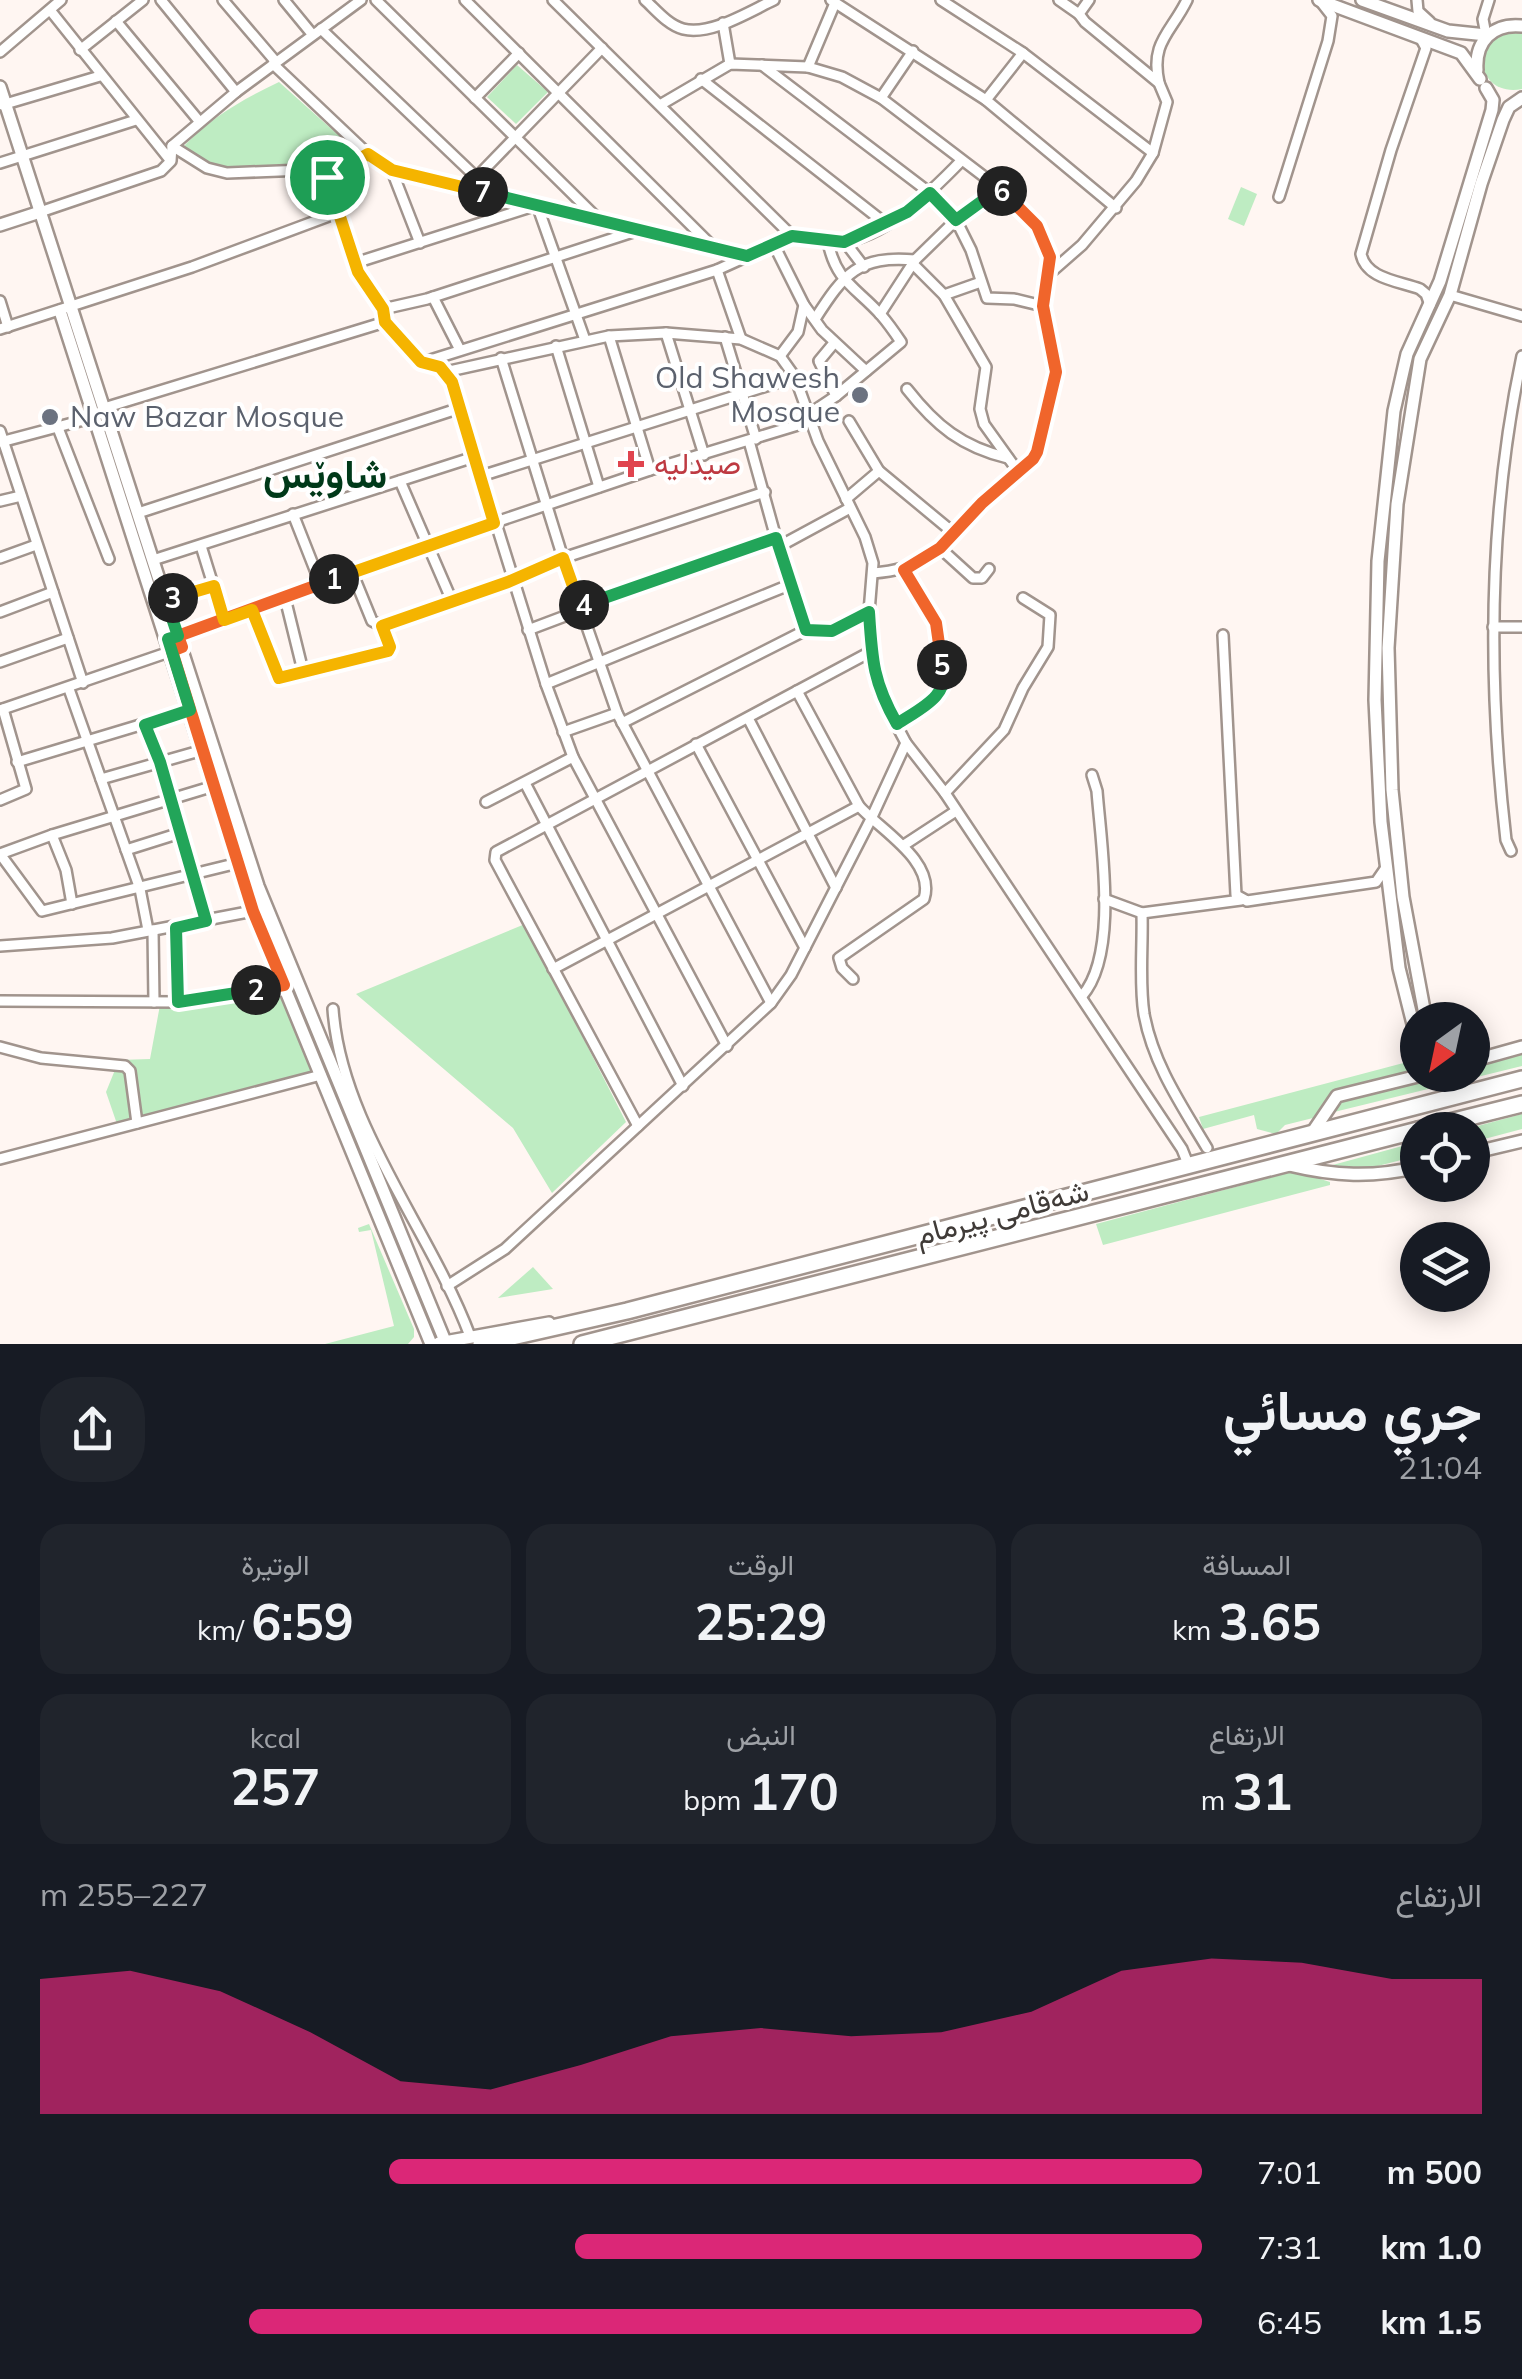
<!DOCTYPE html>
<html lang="ar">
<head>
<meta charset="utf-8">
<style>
	body { margin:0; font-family:Mulish,Vazirmatn,sans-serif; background:#20242c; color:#f1f3f6; direction:rtl; height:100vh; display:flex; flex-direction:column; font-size:38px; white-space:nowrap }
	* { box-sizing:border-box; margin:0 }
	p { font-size:32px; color:#9ea1a6 }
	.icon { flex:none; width:55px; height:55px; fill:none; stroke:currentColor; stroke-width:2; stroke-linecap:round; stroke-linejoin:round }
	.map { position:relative; height:1344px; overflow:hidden; direction:ltr }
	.panel { display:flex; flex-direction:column; background:#171b24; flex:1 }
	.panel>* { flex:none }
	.needle { width:65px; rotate:213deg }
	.controls { position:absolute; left:1400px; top:1002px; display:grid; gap:20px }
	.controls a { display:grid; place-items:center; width:90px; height:90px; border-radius:50%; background:#171b24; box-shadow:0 5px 25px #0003; font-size:50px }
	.pin { position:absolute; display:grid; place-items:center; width:85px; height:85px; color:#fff; margin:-42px; border:5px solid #fff; border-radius:50%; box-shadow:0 2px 10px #0007 }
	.km { position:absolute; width:50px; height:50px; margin:-25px; border-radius:50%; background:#222; color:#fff; font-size:28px; line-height:50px; text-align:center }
	.round { display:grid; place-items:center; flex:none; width:105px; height:105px; border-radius:40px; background:#20242c }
	.head { display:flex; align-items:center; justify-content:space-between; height:170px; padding:0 40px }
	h1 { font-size:55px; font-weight:700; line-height:75px }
	.metrics { display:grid; grid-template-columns:repeat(3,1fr); gap:15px; height:170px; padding:10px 40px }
	.metrics div { display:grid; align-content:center; border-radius:25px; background:#20242c; text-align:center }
	.metrics b { font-size:50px; font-weight:700 }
	.metrics small { font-size:28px; font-weight:400 }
	.metrics p { font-size:28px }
	.chart { height:280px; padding:20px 40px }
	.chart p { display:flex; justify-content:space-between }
	.chart svg { width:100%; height:180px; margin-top:10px; fill:#db2777; opacity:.7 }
	ul { padding:0 40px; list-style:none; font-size:32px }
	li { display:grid; grid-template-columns:160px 120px 1fr; align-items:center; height:75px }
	li i { height:25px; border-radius:12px; background:#db2777 }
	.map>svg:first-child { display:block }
</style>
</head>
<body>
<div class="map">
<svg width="1522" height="1344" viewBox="0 0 1522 1344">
	<rect width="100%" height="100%" fill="#fff6f2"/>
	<g fill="#beecc2">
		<path d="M1513 31 1522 33V89C1476 98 1467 37 1513 31Z"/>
		<polygon points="517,65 548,92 516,124 487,97"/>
		<path d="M279 82 355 150 321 171C266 157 238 186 181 149 210 118 241 100 279 82Z"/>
		<polygon points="1241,187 1257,194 1244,226 1228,219"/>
		<polygon points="525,924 626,1122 552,1193 513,1128 356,994"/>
		<polygon points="286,991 321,1075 117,1124 106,1092 119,1060 150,1059 160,1005 225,1002"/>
		<polygon points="1522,1053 1522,1066 1330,1113 1339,1100 1436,1075 1472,1075 1473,1066"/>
		<polygon points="1411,1061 1415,1062 1413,1071 1330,1093 1313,1118 1285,1125 1276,1134 1257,1129 1254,1115 1203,1129 1199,1117"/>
		<polygon points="1522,1114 1522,1129 1473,1142 1472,1130 1463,1130"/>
		<polygon points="1417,1142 1417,1156 1366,1169 1329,1166"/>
		<polygon points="1295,1171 1330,1182 1330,1185 1103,1245 1096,1224"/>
		<polygon points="369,1224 414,1329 414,1337 408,1344 325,1344 394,1326 371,1230 359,1232 358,1228"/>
		<polygon points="533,1267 553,1289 498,1298 499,1297"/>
	</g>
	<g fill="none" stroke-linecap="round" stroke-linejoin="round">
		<defs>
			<g id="street">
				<polyline points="161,0 236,92"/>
				<polyline points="223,0 276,62"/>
				<polyline points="284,0 312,34"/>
				<polyline points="376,0 595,216"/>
				<polyline points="465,0 711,245"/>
				<path d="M553 0 792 236C807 238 823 243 839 242 883 240 932 191 961 161"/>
				<path d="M645 0C656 10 668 25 683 29 711 36 750 11 774 0"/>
				<polyline points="831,0 986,100 1116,208"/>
				<polyline points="941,0 1023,53 1153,153"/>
				<polyline points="1059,0 1079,14"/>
				<polyline points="1417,0 1418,11 1430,22"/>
				<polyline points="50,10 170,160"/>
				<polyline points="116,21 199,121"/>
				<polyline points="723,23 730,64"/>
				<polyline points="321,29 476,177"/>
				<polyline points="1486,35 1483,19 1489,0"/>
				<path d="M1421 39 1426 48 1391 150 1361 254C1366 279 1399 281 1420 289L1426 294 1430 305"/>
				<polyline points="80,50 143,0"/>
				<polyline points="0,52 61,0"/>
				<polyline points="273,64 368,154 392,171 747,256"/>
				<polyline points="762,65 930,193 956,220 971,250 987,298 1014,299 1043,306"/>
				<polyline points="808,67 835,3"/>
				<polyline points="701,79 886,224"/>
				<path d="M1159 83C1150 42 1171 33 1187 0"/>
				<polyline points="475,98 519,53"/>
				<polyline points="881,98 913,51"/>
				<polyline points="986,100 1023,53"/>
				<polyline points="2,105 100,76"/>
				<polyline points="660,105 730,64 808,67 842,77 881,98 999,188 1044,237 1050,257 1050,273"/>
				<polyline points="172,146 207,168 227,173 304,170 327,177"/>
				<polyline points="368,154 327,177 358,273 384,314"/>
				<polyline points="0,163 136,120"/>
				<polyline points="392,171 420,243"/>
				<polyline points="475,179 602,48"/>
				<polyline points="1279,197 1328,41 1332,16 1321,2"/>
				<polyline points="40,212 161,171 171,161 172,146 236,92 361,0"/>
				<polyline points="845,242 864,267"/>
				<polyline points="774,245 804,305 822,330 866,371"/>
				<polyline points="355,263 537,205 585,340"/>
				<polyline points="913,264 944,295 986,367 980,409 984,424 1017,470"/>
				<polyline points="717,270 741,339"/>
				<polyline points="944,295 981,282"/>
				<polyline points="1450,295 1522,316"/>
				<polyline points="433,297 460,350"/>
				<polyline points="0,301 8,327"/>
				<polyline points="383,309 427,299 639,230"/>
				<polyline points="880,314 915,260 956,220 999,188"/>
				<path d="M815 319C844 274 858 255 915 260"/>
				<polyline points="0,329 192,267 337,213"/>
				<polyline points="666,333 704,455"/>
				<polyline points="609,336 650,470"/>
				<polyline points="725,337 756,439"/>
				<polyline points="834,343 819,361 836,396"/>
				<polyline points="556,346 599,487"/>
				<polyline points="780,356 798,332 804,305"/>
				<polyline points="501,358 563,558 617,713 771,1003"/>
				<polyline points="424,362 717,270 792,236"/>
				<polyline points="445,372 452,382 546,684 573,757 727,1046"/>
				<path d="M907 389C936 426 962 447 1008 458"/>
				<polyline points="104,408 385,322 421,363 440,367 445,372 609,336 666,333 741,339 780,356 795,377 818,441 865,537 873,563 869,612 873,669 879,692 906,743 945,793 1182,1149 1188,1164"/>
				<path d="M809 414 836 396 901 342C895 333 888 323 881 315 856 287 836 282 828 242"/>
				<polyline points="849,421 879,471 955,534"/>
				<polyline points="58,428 109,559"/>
				<polyline points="0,431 83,683"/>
				<polyline points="749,441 789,585 806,630"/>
				<polyline points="1,442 95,417"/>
				<polyline points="481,476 795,377"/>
				<polyline points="400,481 452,601"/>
				<polyline points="846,499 879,471"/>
				<polyline points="0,501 21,496"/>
				<polyline points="138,513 460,408"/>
				<polyline points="293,514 321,585"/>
				<polyline points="201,546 224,620"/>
				<polyline points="778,547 850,508"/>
				<polyline points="940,548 973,578 982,578 989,569"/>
				<polyline points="0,558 36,545"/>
				<polyline points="153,560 474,457"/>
				<polyline points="352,572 372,621 382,626 508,583 563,558 765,492"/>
				<path d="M873 573C938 568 944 540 986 499 1001 485 1018 473 1033 459L1037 452 1055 372 1043 306 1050 273 1082 245 1136 181 1153 153 1167 102 1159 83 1085 22 1079 14 1089 0"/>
				<polyline points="166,600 214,586"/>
				<polyline points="580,607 776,538"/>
				<polyline points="253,610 277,677 303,671 285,598"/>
				<polyline points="0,612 53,592"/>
				<polyline points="1493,627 1522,627"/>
				<polyline points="528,630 581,610"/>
				<polyline points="1223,635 1236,895 1247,901 1376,882 1385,869"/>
				<polyline points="174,637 428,545 650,470 811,421"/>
				<polyline points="0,662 68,638"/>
				<polyline points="304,670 388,651 389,647 382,626"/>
				<polyline points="546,684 789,585"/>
				<polyline points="69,689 140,889 148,930"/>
				<path d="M797 691 859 806C880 830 936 861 924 899L839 958 842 968 853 979"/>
				<polyline points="0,710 175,650"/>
				<polyline points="748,718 836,888"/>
				<polyline points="622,723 806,630 832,631 869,612"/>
				<polyline points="145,725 160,762 206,921"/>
				<polyline points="897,725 937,696 946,681 938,648 940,632 936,623 904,570"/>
				<polyline points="563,732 617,713"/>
				<polyline points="696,744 805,948"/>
				<polyline points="17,762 190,710"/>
				<polyline points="101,779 203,750"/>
				<polyline points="525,783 683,1086"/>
				<polyline points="214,786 52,835 0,854 42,911 238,863"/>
				<polyline points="945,793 1004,730 1023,688 1048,647 1050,615 1023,598"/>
				<polyline points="0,800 26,789 3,709"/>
				<polyline points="486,802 573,757"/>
				<polyline points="52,835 66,870 72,904"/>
				<polyline points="904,845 956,811"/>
				<polyline points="126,850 180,833"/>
				<path d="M1511 851 1506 840C1487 677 1488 516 1522 356"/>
				<polyline points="1104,899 1142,913 1241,900"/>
				<path d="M1142 913C1143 946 1139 982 1144 1014 1153 1064 1182 1106 1207 1148"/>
				<polyline points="176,928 178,1002"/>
				<polyline points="153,930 154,1002"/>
				<polyline points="0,946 112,938 253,911"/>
				<polyline points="553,969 859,806"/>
				<path d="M1082 996C1119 954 1101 845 1097 791L1092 775"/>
				<polyline points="0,1001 178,1002 284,985"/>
				<path d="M333 1009C341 1125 430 1229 470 1336"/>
				<polyline points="0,1047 41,1058 125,1066 130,1071 137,1123"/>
				<polyline points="638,1126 495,860 496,852 872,651"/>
				<polyline points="0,1159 321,1075"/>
				<polyline points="447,1286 505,1249 771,1003 791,975 871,819 906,743"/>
			</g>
			<g id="secondary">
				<polyline points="1319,0 1461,53 1480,79"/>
				<polyline points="1362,0 1448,31 1486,35"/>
				<path d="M1477 70C1475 41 1493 23 1522 26"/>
				<polyline points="0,87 258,886 445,1341"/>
				<polyline points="0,225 40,212"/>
				<polyline points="60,311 253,911 431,1344"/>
				<polyline points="1426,1020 1403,897 1392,790 1388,648 1397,504 1420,359 1450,295 1481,184 1503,120 1509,107 1522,98"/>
				<polyline points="1418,1044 1399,968 1381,822 1375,700 1378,561 1394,411 1407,354 1440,281 1492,110 1493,100 1486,88"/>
				<polyline points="1472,1061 1522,1047"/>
				<polyline points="1312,1133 1337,1096 1422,1075"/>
				<polyline points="1472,1153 1522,1141"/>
				<path d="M1289 1165C1335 1176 1372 1178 1418 1167"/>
				<polyline points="439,1343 549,1323"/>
			</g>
			<g id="highway">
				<polyline points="1418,1130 1522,1104"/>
				<polyline points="481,1344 627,1311 1522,1079"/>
				<polyline points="582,1344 1418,1130"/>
			</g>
		</defs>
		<use href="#street" stroke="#a1948d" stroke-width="14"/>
		<use href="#secondary" stroke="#a1948d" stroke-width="16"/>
		<use href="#highway" stroke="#a1948d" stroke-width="20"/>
		<use href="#street" stroke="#fff" stroke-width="9"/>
		<use href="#secondary" stroke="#fff" stroke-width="11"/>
		<use href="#highway" stroke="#fff" stroke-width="15"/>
	</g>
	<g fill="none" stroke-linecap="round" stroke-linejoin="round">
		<defs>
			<polyline id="split-1" points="327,177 358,272 383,309 385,322 421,362 440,367 452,382 494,523 334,579"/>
			<polyline id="split-2" points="256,990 284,985 253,911 172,651 182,647 178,636 334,579"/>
			<polyline id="split-3" points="173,598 166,600 178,636 168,639 190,710 145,725 160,762 206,921 176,928 178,1002 256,990"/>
			<polyline id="split-4" points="173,598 214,586 224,620 252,610 279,678 388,651 390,647 382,626 508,582 563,558 580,606 584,605"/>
			<path id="split-5" d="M584 605 776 538 806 630 832 631 869 612C872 660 873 682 897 724 919 709 952 696 942 665"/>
			<polyline id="split-6" points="942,665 936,623 904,570 940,548 982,503 1033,459 1037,452 1056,372 1043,306 1050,257 1037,226 1002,191"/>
			<polyline id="split-7" points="483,192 747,256 792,236 844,242 907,212 930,193 956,220 1000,188 1002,191"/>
			<polyline id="split-8" points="327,177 368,154 392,170 483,192"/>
		</defs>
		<use href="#split-1" stroke="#fff" stroke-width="20"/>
		<use href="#split-2" stroke="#fff" stroke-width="20"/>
		<use href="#split-3" stroke="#fff" stroke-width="20"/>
		<use href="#split-4" stroke="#fff" stroke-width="20"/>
		<use href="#split-5" stroke="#fff" stroke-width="20"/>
		<use href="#split-6" stroke="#fff" stroke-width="20"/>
		<use href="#split-7" stroke="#fff" stroke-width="20"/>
		<use href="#split-8" stroke="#fff" stroke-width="20"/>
		<use href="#split-1" stroke="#f5b400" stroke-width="12"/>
		<use href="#split-2" stroke="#f0652b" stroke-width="12"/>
		<use href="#split-3" stroke="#22a559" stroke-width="12"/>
		<use href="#split-4" stroke="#f5b400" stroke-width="12"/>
		<use href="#split-5" stroke="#22a559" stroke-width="12"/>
		<use href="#split-6" stroke="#f0652b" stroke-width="12"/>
		<use href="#split-7" stroke="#22a559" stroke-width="12"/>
		<use href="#split-8" stroke="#f5b400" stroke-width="12"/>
	</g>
	<g fill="#6b7280" stroke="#fff" stroke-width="4">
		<circle cx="860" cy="395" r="10"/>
		<circle cx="50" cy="417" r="10"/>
	</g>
	<path fill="#e0444e" stroke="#fff" stroke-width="4" d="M626 449h10v10h10v10h-10v10h-10v-10h-10v-10h10z"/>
	<g text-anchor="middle" stroke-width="8" stroke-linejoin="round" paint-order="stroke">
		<g font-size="30" fill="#5b616d" stroke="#fff" text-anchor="end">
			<text x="840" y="388">Old Shawesh<tspan x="840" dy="34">Mosque</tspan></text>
			<text x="70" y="427" text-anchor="start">Naw Bazar Mosque</text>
		</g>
		<g font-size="30" fill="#be3a42" stroke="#fff" text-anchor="start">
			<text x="654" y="474">صیدلیە</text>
		</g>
		<g font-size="30" fill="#403b38" stroke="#fff">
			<text transform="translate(1002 1213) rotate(-15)" y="10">شەقامی پیرمام</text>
		</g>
		<g font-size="40" font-weight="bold" fill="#003919" stroke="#fff">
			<text x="325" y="488">شاوێس</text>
		</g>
	</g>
</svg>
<div class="controls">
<a><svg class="needle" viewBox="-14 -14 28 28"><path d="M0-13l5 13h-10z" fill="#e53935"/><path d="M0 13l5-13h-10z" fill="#9ea1a6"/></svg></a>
<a><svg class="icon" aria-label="locate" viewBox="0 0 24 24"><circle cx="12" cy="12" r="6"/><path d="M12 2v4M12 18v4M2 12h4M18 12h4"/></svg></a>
<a><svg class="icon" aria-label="layers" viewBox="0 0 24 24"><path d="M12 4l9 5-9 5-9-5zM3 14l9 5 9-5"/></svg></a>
</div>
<div class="pin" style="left:327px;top:177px;background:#1e9e55"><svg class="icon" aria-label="arrive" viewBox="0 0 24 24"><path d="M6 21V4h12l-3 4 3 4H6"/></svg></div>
<b class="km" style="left:334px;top:579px">1</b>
<b class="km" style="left:256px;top:990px">2</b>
<b class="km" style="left:173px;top:598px">3</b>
<b class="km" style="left:584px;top:605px">4</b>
<b class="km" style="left:942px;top:665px">5</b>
<b class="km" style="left:1002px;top:191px">6</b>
<b class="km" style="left:483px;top:192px">7</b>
</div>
<section class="panel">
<div class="head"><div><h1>جري مسائي</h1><p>21:04</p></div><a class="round"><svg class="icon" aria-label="share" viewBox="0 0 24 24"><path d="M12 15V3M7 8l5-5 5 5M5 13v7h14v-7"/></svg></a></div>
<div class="metrics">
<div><p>المسافة</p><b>3.65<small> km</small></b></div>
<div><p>الوقت</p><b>25:29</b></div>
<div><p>الوتيرة</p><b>6:59<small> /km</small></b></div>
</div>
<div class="metrics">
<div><p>الارتفاع</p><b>31<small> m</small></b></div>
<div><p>النبض</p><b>170<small> bpm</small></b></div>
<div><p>kcal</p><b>257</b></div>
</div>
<div class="chart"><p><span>الارتفاع</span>227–255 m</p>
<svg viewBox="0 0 160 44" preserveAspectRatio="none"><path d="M0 44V11L10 9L20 14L30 24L40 36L50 38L60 32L70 25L80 23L90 25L100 24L110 19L120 9L130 6L140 7L150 11L160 11V44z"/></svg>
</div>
<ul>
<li><b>500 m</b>7:01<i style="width:70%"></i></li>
<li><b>1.0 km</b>7:31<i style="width:54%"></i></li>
<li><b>1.5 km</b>6:45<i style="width:82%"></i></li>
</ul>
</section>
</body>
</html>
